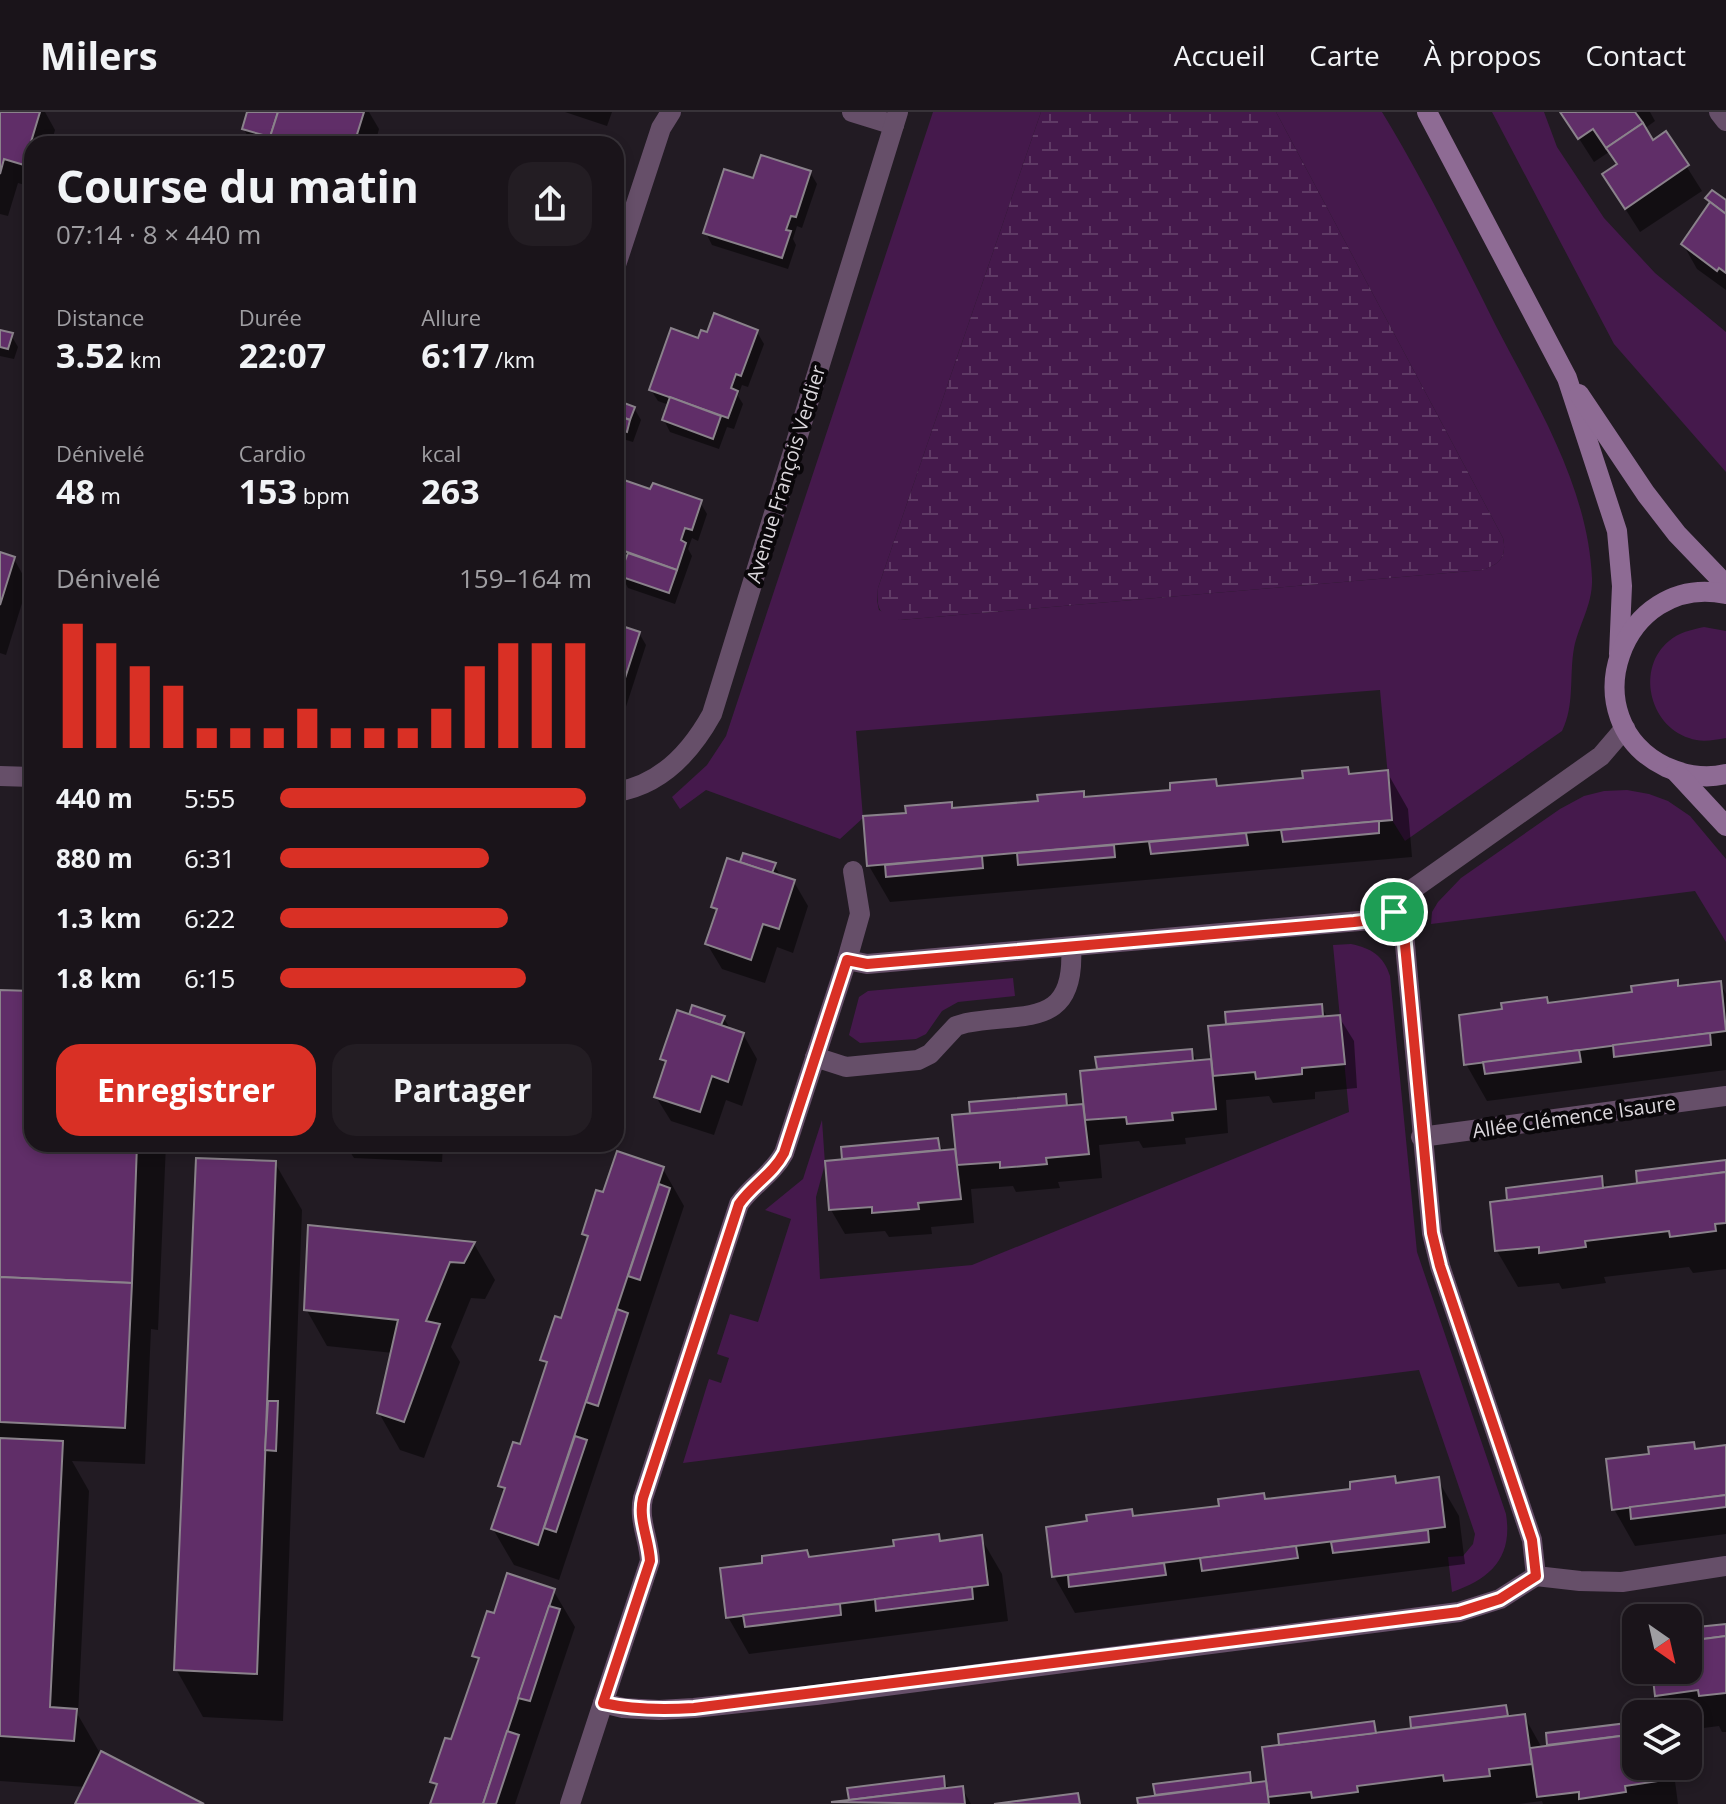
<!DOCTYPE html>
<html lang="fr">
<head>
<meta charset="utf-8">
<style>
	body { margin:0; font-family:"Open Sans",sans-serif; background:#231d23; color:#f1f3f6; height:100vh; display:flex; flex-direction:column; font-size:30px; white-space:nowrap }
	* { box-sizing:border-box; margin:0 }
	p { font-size:26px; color:#9f9ea2 }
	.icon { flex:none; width:44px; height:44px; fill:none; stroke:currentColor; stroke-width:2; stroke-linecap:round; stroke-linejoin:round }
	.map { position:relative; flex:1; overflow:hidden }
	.sheet { position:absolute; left:24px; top:24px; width:600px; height:1016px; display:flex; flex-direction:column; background:#1a141a; border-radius:24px; box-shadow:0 4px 12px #0003,0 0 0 2px #383339 }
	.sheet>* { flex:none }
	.needle { width:52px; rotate:146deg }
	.tools { position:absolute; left:1622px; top:1492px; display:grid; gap:16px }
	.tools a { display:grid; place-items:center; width:80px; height:80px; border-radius:16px; background:#1a141a; box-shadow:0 4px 12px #0003,0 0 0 2px #383339; font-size:40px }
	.pin { position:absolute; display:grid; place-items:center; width:68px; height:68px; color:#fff; margin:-34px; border:4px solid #fff; border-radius:50%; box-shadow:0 2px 8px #0007 }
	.round { display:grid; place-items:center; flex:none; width:84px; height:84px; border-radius:24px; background:#231d23 }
	.head { display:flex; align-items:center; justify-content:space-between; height:136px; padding:0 32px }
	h1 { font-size:44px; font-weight:700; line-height:60px }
	.stats { display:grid; grid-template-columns:repeat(3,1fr); gap:12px; height:136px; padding:8px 32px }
	.stats div { display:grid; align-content:center }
	.stats b { font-size:34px; font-weight:700 }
	.stats small { font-size:22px; font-weight:400 }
	.stats p { font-size:22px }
	.chart { height:224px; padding:16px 32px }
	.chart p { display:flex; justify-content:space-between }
	.chart svg { width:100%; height:144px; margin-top:8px; stroke:#d93025; stroke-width:6 }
	.action { display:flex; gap:16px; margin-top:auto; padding:16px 32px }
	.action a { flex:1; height:92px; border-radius:24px; background:#d93025; color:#fff; font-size:32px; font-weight:700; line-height:92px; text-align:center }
	.action a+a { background:#231d23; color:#f1f3f6 }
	ul { padding:0 32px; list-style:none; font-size:26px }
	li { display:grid; grid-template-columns:128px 96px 1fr; align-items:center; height:60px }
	li i { height:20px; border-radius:10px; background:#d93025 }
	header { display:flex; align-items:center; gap:48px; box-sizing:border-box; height:112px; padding:0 40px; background:#1a141a; border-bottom:2px solid #383339 }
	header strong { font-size:38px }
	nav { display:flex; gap:44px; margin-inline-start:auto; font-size:28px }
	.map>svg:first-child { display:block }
</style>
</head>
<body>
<header>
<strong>Milers</strong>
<nav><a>Accueil</a><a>Carte</a><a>À propos</a><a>Contact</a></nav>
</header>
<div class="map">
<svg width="1726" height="1692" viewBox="0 0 1726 1692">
	<defs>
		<pattern id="wetland-marsh" width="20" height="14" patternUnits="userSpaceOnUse" patternTransform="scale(2)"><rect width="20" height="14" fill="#45194c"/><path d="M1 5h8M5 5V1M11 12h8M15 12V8" fill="none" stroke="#5f3a65"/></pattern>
	</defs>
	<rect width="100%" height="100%" fill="#221b23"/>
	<g fill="#45194c">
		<path d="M933 0H1041L878 476 877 488 879 498 900 508 1482 458C1500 452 1507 445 1503 426L1276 0H1382C1424 69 1460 142 1496 214 1537 293 1588 375 1592 466 1593 492 1579 512 1574 536 1569 564 1575 593 1562 619L1405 729 1392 708 1380 578 856 619 863 706 840 727 706 678 680 697 672 685 707 653 726 624Z"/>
		<polygon points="1492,0 1544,0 1557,35 1604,106 1655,161 1726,220 1726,360 1614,232"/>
		<path d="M1704 515 1726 519V626C1714 628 1701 631 1689 626 1649 613 1636 556 1669 529 1679 520 1691 518 1704 515Z"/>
		<polygon points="1627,678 1649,682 1668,689 1690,704 1726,747 1726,830 1695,779 1431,812 1432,800 1438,790 1461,766 1560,697 1584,684 1604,679"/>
		<path d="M1351 832C1371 836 1384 844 1390 864L1417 1140 1506 1402C1513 1445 1491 1467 1452 1480L1448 1445 1463 1444 1473 1432 1475 1422 1419 1258 683 1351 709 1267 721 1271 729 1246 717 1242 730 1202 758 1210 791 1107 765 1098 803 1067 822 1008 825 1052 816 1085 820 1167 972 1153 1349 1000 1333 833Z"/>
		<polygon points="1013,866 1015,884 958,890 942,899 926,922 916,927 860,931 849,923 859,885 868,879"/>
	</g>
	<path fill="url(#wetland-marsh)" d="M1041 0H1276L1503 426C1507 445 1500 452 1482 458L900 508C879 504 876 496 878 476Z"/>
	<g fill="#0007">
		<polygon points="0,0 45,0 55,18 51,32 32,32 32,75 18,71 8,104 0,102"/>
		<polygon points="249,0 369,0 379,17 375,32 261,32 250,29 244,17"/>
		<polygon points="565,0 612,0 607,14"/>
		<polygon points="1562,0 1650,0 1655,9 1644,17 1653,31 1666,22 1702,79 1640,120 1619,87 1618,54 1609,40 1594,50"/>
		<polygon points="810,60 817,72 802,116 797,114 793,127 796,133 788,157 712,133 706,121 754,68"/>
		<polygon points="1708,86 1726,90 1726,178 1697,157 1683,132 1711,92"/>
		<polygon points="0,220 11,223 18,235 14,247 0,244"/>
		<polygon points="757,220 764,232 748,275 742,273 738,284 743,292 734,317 727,315 719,337 670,320 664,308 669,293 658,289 651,278 700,229"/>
		<polygon points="616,291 634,296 641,308 633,330 616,325"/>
		<polygon points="651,380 700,390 707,402 698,429 692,426 688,437 692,444 675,492 628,476 622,464 627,449 616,445 616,388"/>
		<polygon points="0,443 14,447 28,472 6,543 0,541"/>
		<polygon points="616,514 639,521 646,533 622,607 616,605"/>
		<polygon points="1347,657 1351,663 1387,660 1408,697 1412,745 890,790 869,754 908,703 951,692 954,698 1040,691 1083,681 1086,687 1172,679 1215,669 1219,675 1305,668"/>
		<polygon points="745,743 774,753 782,766 794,770 808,794 793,841 777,835 765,871 722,857 707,832 718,802 713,794 741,753"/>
		<polygon points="616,791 620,798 616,816"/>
		<polygon points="1676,870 1680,876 1720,871 1726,882 1726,958 1487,989 1466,952 1504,898 1546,887 1549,893 1634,882"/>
		<polygon points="0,880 32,881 32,1032 166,1032 158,1218 151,1217 145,1352 72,1349 89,1379 78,1603 101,1643 199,1692 77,1692 86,1675 0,1669"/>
		<polygon points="1321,894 1328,906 1339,905 1354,929 1357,976 1315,980 1315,987 1273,991 1269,984 1226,988 1228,1021 1185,1026 1186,1032 1143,1036 1139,1029 1099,1033 1102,1066 1058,1070 1060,1076 1016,1080 1013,1074 971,1077 974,1111 931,1115 932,1122 889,1125 885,1119 845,1122 831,1098 844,1047 937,1029 944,1040 957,1039 1065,984 1071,995 1086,994 1100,959 1099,956 1191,939 1198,950 1213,949 1229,914 1228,912"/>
		<polygon points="691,905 723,905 731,918 743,922 757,947 742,994 726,988 714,1023 671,1009 656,985 666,954 662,947"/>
		<polygon points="345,1032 443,1032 442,1050 354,1046"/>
		<polygon points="1726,1050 1726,1157 1693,1161 1689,1155 1604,1165 1606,1171 1562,1177 1559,1171 1518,1175 1497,1139 1601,1066 1608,1077 1641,1073 1639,1070"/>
		<polygon points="275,1051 302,1098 283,1609 203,1605 176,1557"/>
		<polygon points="663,1057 684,1094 559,1468 514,1453 493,1417 505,1382 500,1374 521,1334 547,1255 543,1248 562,1208 589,1129 584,1122 604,1083"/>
		<polygon points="474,1132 495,1168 485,1187 471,1186 451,1235 460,1250 424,1346 400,1338 379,1301 393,1241 327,1234 306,1197"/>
		<polygon points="1693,1332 1697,1338 1726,1335 1726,1422 1635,1434 1614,1397 1651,1344"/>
		<polygon points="1394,1367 1398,1373 1438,1368 1459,1404 1465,1452 1075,1501 1054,1464 1089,1411 1131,1399 1135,1406 1221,1395 1263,1384 1266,1389 1352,1378"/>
		<polygon points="938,1424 942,1430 981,1426 1002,1462 1008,1509 749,1542 728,1505 810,1447 896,1436"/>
		<polygon points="553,1478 575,1515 515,1692 432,1692 437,1677 433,1669 452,1630 479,1551 474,1543 495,1504"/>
		<polygon points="1726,1514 1726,1620 1722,1620 1719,1614 1688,1618 1688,1602 1667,1602 1657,1583 1654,1558 1688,1558 1688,1518"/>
		<polygon points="1505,1595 1511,1605 1524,1604 1542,1636 1636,1612 1636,1654 1673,1654 1678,1692 1543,1692 1542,1689 1519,1692 1140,1692 1158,1685 1156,1673 1249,1662 1255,1672 1268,1671 1373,1611 1379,1622 1413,1618 1412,1607"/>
		<polygon points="943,1667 949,1677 962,1676 971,1692 833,1692 851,1690 850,1678"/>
	</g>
	<g fill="#602e68" stroke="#8a828b" stroke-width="2">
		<polygon points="0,0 40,0 24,53 4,47 0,62"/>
		<polygon points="247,0 278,0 270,25 242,17"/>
		<polygon points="278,0 364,0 354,32 293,32 270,25"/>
		<polygon points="1560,0 1635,0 1643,11 1606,36 1593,17 1578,27"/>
		<polygon points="1643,11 1653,28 1666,19 1689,53 1625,97 1602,62 1617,52 1606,36"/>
		<polygon points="761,43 811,59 796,105 791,104 786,118 791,119 782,146 703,121 724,57 753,66"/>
		<polygon points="1712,78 1726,88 1726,102 1705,86"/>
		<polygon points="1710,90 1726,102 1726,161 1719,156 1717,159 1681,132"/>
		<polygon points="714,201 758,218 741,264 736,262 731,276 738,279 728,306 649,278 671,216 698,226 701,218 707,220"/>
		<polygon points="0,218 13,221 8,237 0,235"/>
		<polygon points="670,285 721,304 713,327 662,308"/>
		<polygon points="616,288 635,295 630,308 616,303"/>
		<polygon points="616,303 630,308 627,320 616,316"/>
		<polygon points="621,367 650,377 653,371 702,388 692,418 685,416 681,428 686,431 677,458 616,436 616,382"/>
		<polygon points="0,440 15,445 0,493"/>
		<polygon points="628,441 677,458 669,481 619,464"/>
		<polygon points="616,512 640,520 616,594"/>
		<polygon points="1348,655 1349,662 1388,658 1392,708 867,754 863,704 906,701 905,694 952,690 952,696 1038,689 1037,683 1084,679 1084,685 1170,678 1170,671 1216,667 1217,674 1303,666 1302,659"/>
		<polygon points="1379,709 1379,721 1283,730 1281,718"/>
		<polygon points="1246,721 1248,733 1151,742 1149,730"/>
		<polygon points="1114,733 1115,745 1018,753 1017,741"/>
		<polygon points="743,741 776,751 772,761 740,750"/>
		<polygon points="982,744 983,756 886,765 885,753"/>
		<polygon points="727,746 795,768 779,817 763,812 751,848 705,832 717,797 711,795"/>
		<polygon points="1678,868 1678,874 1721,869 1726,919 1464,953 1459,903 1502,897 1501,891 1547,885 1548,891 1632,880 1631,874"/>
		<polygon points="0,878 32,879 32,1032 137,1032 132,1171 0,1165"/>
		<polygon points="1322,892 1323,904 1226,912 1225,900"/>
		<polygon points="692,893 725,904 721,913 689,903"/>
		<polygon points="677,898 744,921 728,970 712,964 700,1000 654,985 666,949 660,947"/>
		<polygon points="1340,903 1345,952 1302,956 1302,962 1256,967 1255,960 1213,964 1208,914"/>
		<polygon points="1710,921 1711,933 1614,945 1613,933"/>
		<polygon points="1192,937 1193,949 1097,957 1095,945"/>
		<polygon points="1579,938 1581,950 1485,962 1483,950"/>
		<polygon points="1211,947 1216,997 1172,1001 1173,1008 1127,1012 1126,1005 1085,1008 1080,959"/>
		<polygon points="1066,982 1067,994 970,1002 969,990"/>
		<polygon points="1083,992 1089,1042 1046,1046 1047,1052 1000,1056 1000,1050 957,1053 952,1003"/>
		<polygon points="938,1026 940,1038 842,1047 841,1035"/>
		<polygon points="955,1037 961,1087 918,1091 919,1097 872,1101 872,1095 829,1098 825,1049"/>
		<polygon points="617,1039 664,1055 538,1433 491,1417 505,1376 498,1374 513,1330 520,1332 547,1250 540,1248 555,1204 561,1206 588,1124 582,1122 596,1078 603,1080"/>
		<polygon points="196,1046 276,1049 257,1562 174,1558"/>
		<polygon points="1726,1048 1726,1060 1637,1071 1636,1059"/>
		<polygon points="1726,1060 1726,1111 1715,1112 1716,1119 1670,1125 1669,1119 1585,1129 1586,1135 1539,1141 1539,1135 1495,1139 1490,1090"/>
		<polygon points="1602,1064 1603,1076 1507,1088 1506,1076"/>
		<polygon points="659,1072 670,1076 640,1168 628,1164"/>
		<polygon points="308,1113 475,1130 464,1151 450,1150 426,1209 440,1212 404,1310 377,1301 398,1208 304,1198"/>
		<polygon points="0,1165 132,1171 125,1316 0,1310"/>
		<polygon points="617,1197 628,1201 598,1294 586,1290"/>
		<polygon points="268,1289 278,1289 276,1339 265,1338"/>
		<polygon points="575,1324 587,1328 556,1420 544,1416"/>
		<polygon points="0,1326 63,1329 50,1595 77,1597 74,1629 0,1624"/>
		<polygon points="1694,1330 1695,1337 1726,1333 1726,1383 1612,1398 1606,1347 1649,1342 1648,1335"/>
		<polygon points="1395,1364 1396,1371 1439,1365 1445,1415 1052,1465 1046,1415 1087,1409 1086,1403 1132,1397 1133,1404 1219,1394 1218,1387 1264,1381 1265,1387 1350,1377 1350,1370"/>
		<polygon points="1726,1383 1726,1395 1631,1407 1630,1395"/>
		<polygon points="1428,1418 1429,1430 1333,1441 1331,1430"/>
		<polygon points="939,1422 940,1429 982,1423 988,1473 726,1506 720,1456 762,1451 762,1444 807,1438 809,1445 894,1434 893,1428"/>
		<polygon points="1296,1434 1298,1446 1202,1459 1200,1446"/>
		<polygon points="1164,1451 1166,1463 1069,1475 1068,1463"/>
		<polygon points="507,1461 555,1477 483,1692 430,1692 437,1672 430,1670 445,1626 451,1627 479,1546 472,1544 487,1499 494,1501"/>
		<polygon points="972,1475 973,1487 876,1499 875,1487"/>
		<polygon points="840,1492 841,1503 745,1515 743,1503"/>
		<polygon points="549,1494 560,1497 530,1589 518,1586"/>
		<polygon points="1726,1512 1726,1524 1688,1529 1688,1516"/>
		<polygon points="1726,1524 1726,1581 1699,1584 1698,1578 1655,1584 1652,1558 1688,1558 1688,1529"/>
		<polygon points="1506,1593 1508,1604 1411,1616 1410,1605"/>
		<polygon points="1525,1602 1532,1652 1489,1657 1490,1664 1444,1669 1443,1663 1357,1674 1358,1680 1312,1686 1311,1680 1268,1685 1262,1635"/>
		<polygon points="1374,1609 1376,1621 1279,1633 1278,1622"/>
		<polygon points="1636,1610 1636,1622 1547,1633 1546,1621"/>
		<polygon points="507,1619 519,1623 496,1692 483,1692"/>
		<polygon points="1636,1622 1636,1654 1663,1654 1665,1668 1625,1674 1626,1680 1579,1687 1579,1680 1537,1685 1530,1636"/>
		<polygon points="101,1639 204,1692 75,1692"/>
		<polygon points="1250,1660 1251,1671 1155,1683 1153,1672"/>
		<polygon points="944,1664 945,1676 849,1688 847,1676"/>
		<polygon points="1266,1669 1269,1692 1138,1692 1137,1686"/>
		<polygon points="963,1674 965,1692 831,1690 849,1688"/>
		<polygon points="1078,1681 1080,1692 994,1692"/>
	</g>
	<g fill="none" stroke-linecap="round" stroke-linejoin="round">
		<g stroke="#664f69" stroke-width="20">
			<polyline points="852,0 894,13"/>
			<polyline points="1719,0 1726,9"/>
			<polyline points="616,153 661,16 671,0"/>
			<polyline points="0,664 32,665"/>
			<path d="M616 680C661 673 691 640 712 602L898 0"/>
			<path d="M1394 800 1403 811 1432 1121 1440 1154 1532 1428 1536 1464 1500 1487 1459 1500 816 1583 694 1596 659 1598 623 1596 603 1591 650 1449C649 1427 638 1408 643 1386L739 1092C752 1073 773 1062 784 1041L847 848 867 852 1371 808 1394 800 1410 779 1601 644 1625 616"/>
			<polyline points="847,848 860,802 853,759"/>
			<path d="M815 945 846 955 918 948 930 942 956 914 966 911C1025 900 1076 917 1071 835"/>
			<polyline points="1421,1025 1726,984"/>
			<polyline points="1536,1464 1580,1469 1622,1470 1726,1454"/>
			<polyline points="570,1692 603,1591"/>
		</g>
		<g stroke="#8e6b94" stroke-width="20">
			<polyline points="1427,0 1567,266 1617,419 1622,474 1619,542"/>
			<polyline points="1579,282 1646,382 1677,422 1726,473"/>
			<path d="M1726 482C1621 460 1569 608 1666 655 1684 663 1706 667 1726 662"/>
			<polyline points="1676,660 1726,714"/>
		</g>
	</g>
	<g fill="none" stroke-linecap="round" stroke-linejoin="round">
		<defs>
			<path id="route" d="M1394 800 1403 811 1432 1121 1440 1154 1532 1428 1536 1464 1500 1487 1459 1500 694 1596C663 1598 634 1598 603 1591L650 1449C649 1427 638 1408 643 1386L739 1092C752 1073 773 1062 784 1041L847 848 867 852 1354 810 1371 808Z"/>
		</defs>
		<use href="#route" stroke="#fff" stroke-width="16"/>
		<use href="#route" stroke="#d93025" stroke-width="10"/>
	</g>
	<g text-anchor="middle" stroke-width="8" stroke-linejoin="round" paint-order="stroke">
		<g font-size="20" fill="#dbd7dc" stroke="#0a070a">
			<text transform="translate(786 362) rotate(-73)" y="7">Avenue François Verdier</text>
			<text transform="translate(1574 1005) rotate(-8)" y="7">Allée Clémence Isaure</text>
		</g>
	</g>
</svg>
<div class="tools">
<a><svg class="needle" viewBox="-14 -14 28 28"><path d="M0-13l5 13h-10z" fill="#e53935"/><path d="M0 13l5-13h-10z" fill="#9f9ea2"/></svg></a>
<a><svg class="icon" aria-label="layers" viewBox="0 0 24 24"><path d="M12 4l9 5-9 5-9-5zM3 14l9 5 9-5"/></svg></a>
</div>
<div class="pin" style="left:1394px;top:800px;background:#1e9e55"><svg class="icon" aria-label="arrive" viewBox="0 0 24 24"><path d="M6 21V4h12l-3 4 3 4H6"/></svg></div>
<section class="sheet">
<div class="head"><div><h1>Course du matin</h1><p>07:14 · 8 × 440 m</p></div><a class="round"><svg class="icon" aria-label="share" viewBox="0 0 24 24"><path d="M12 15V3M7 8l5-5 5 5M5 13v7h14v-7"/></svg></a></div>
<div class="stats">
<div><p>Distance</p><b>3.52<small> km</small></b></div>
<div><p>Durée</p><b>22:07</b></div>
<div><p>Allure</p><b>6:17<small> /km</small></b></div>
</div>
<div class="stats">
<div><p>Dénivelé</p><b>48<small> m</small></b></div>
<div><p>Cardio</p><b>153<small> bpm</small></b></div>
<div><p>kcal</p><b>263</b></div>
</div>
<div class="chart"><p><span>Dénivelé</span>159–164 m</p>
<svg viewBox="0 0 160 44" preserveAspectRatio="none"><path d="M5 44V6M15 44V12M25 44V19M35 44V25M45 44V38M55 44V38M65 44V38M75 44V32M85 44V38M95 44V38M105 44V38M115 44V32M125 44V19M135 44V12M145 44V12M155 44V12"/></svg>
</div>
<ul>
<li><b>440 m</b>5:55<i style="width:98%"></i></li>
<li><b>880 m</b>6:31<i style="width:67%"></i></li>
<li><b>1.3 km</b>6:22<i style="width:73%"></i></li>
<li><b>1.8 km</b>6:15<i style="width:79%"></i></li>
</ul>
<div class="action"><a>Enregistrer</a><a>Partager</a></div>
</section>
</div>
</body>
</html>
